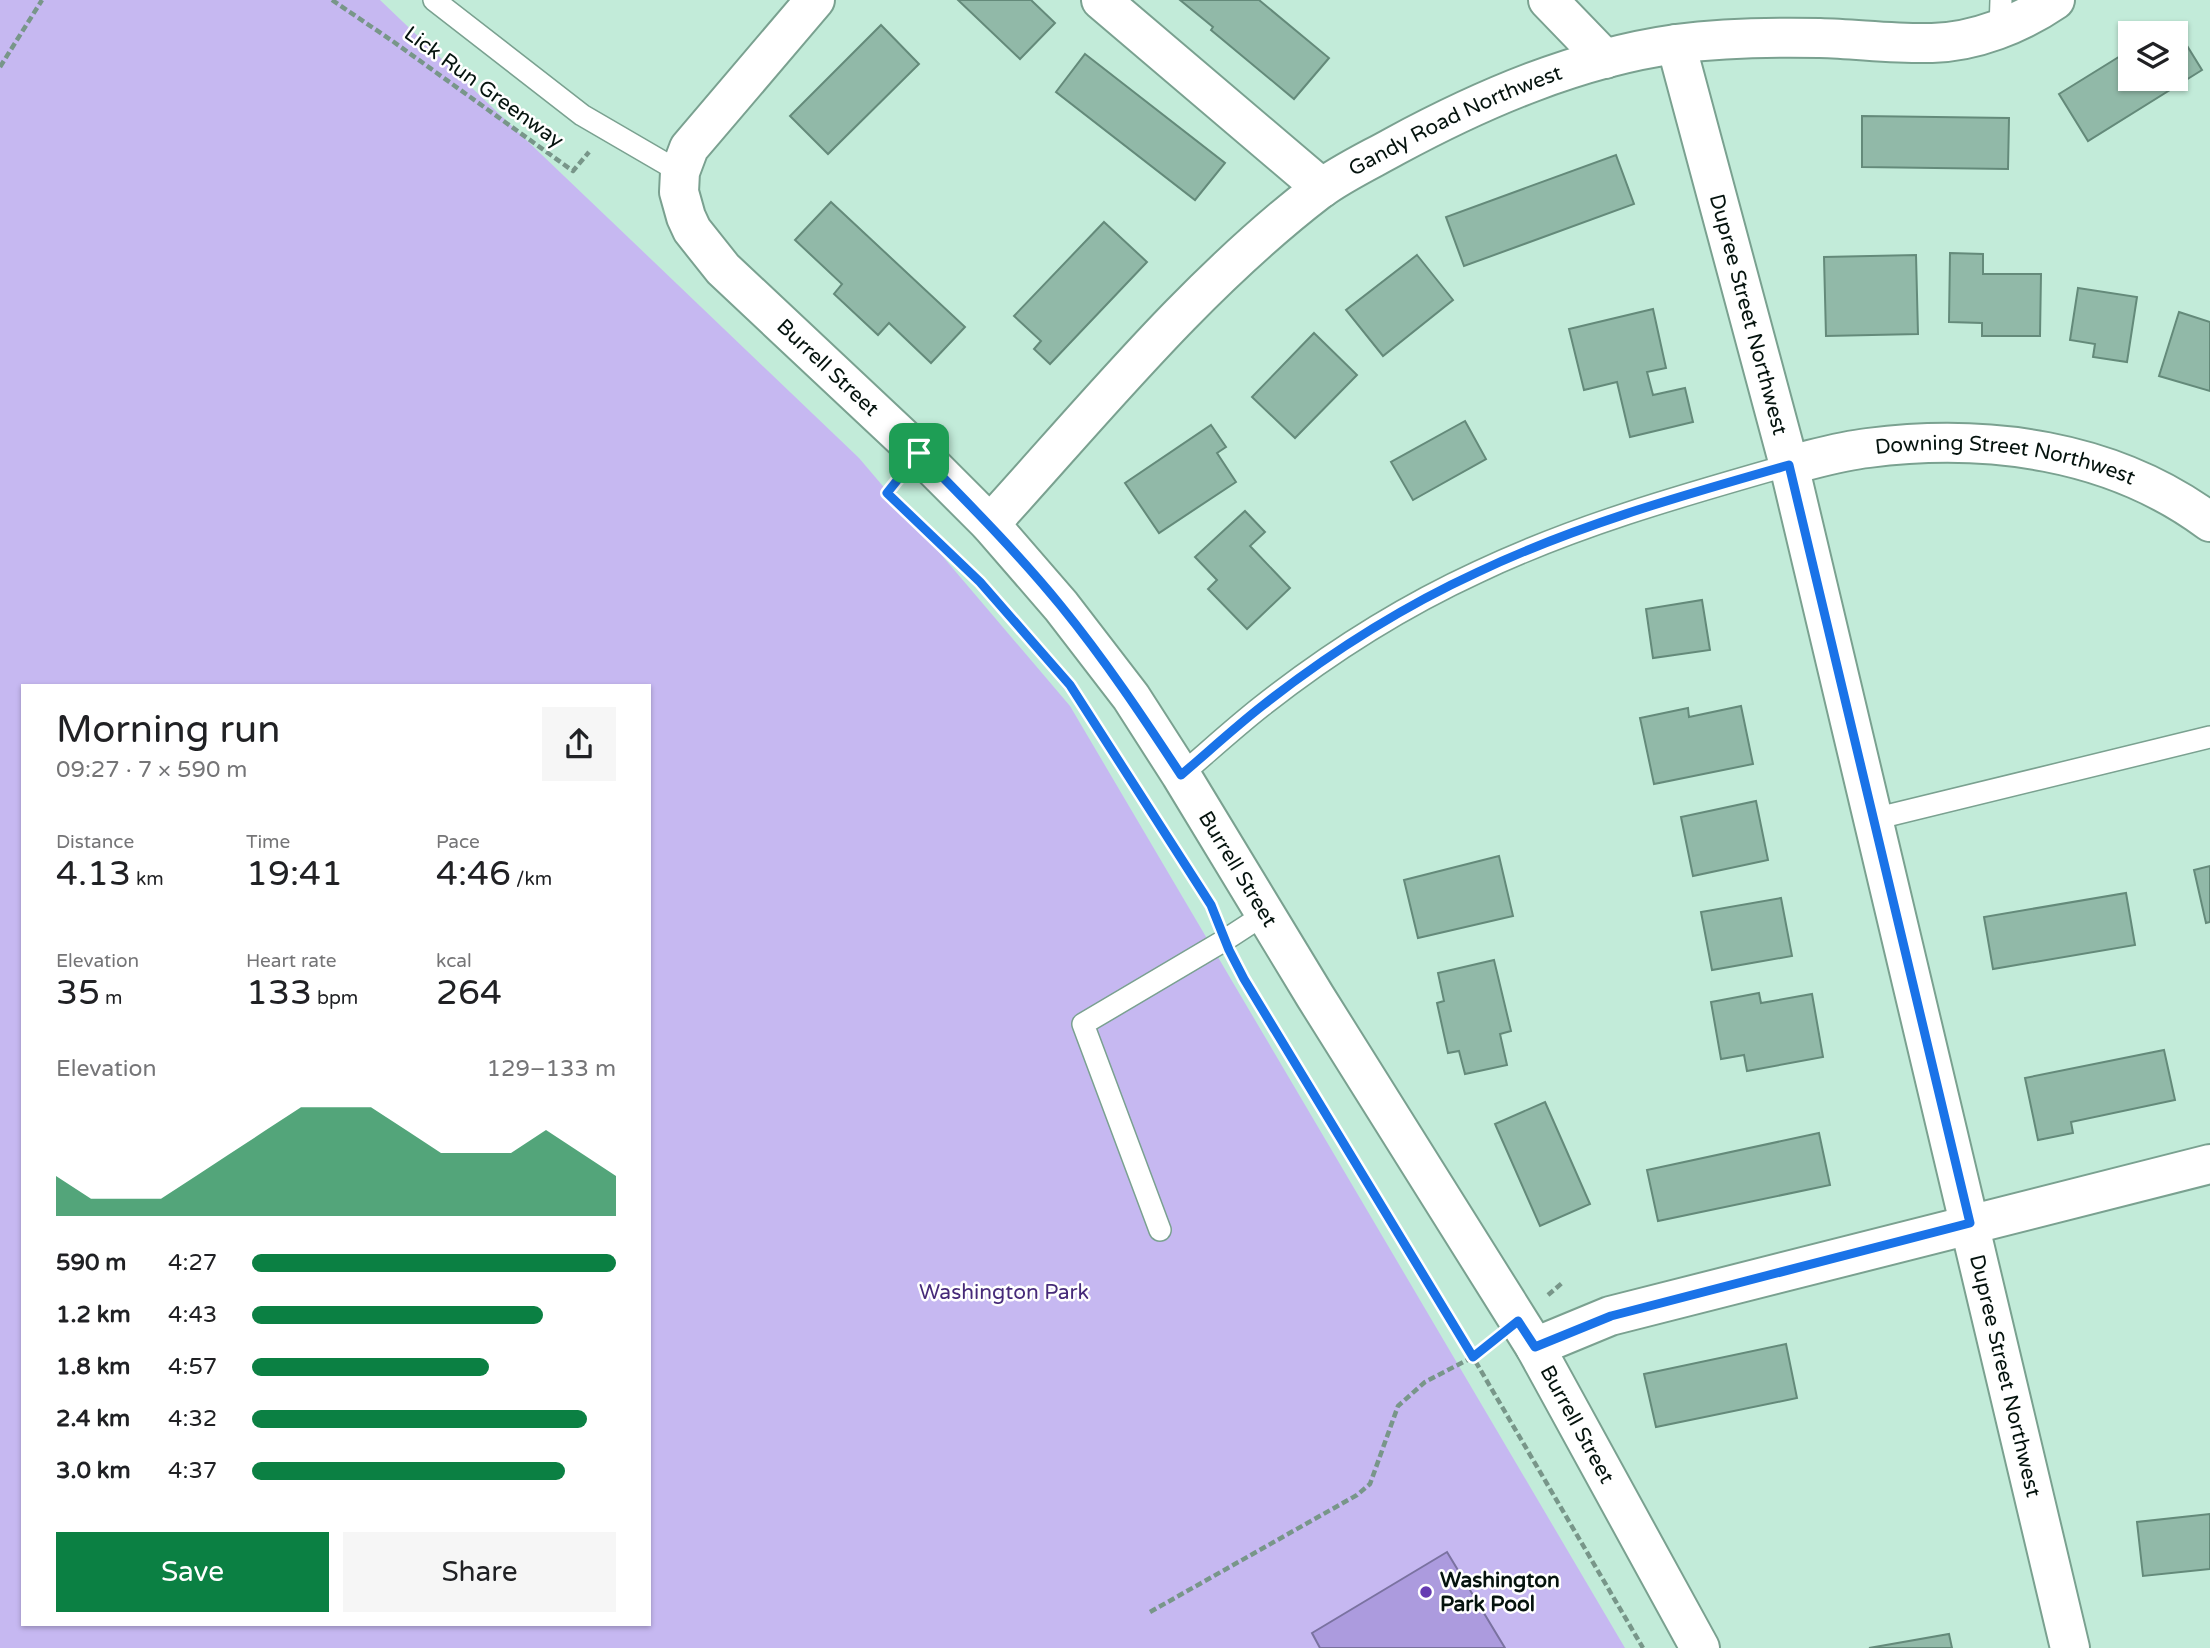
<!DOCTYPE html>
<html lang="en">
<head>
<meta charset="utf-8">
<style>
	body { margin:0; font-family:"Varela Round",sans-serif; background:#f6f6f6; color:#202124; height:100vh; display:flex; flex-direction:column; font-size:26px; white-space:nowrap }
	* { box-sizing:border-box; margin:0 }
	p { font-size:23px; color:#757577 }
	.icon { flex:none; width:38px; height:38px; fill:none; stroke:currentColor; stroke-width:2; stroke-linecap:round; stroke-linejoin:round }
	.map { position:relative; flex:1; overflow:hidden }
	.sheet { position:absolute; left:21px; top:684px; width:630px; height:942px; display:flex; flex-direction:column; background:#fff; border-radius:0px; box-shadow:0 2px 5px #0004 }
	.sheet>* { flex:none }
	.tools { position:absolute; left:2118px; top:21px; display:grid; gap:14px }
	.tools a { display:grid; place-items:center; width:70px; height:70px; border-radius:0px; background:#fff; box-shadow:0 2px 5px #0004; font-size:35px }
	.pin { position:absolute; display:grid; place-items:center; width:60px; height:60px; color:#fff; margin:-30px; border-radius:14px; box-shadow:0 4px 10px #0006 }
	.round { display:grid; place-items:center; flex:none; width:74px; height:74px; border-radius:0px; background:#f6f6f6 }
	.headline { display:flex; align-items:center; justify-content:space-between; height:119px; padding:0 35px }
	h1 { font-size:38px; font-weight:600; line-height:52px }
	.stats { display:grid; grid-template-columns:repeat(3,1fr); gap:10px; height:119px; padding:7px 35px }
	.stats div { display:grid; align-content:center }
	.stats b { font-size:35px; font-weight:600 }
	.stats small { font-size:19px; font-weight:400 }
	.stats p { font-size:19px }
	.chart { height:196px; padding:14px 35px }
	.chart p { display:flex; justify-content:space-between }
	.chart svg { width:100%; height:126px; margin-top:7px; fill:#0b8043; opacity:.7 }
	.cta { display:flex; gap:14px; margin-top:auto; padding:14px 35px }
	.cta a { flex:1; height:80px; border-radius:0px; background:#0b8043; color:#fff; font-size:28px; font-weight:600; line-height:80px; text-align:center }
	.cta a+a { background:#f6f6f6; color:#202124 }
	ul { padding:0 35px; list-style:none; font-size:23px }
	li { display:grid; grid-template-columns:112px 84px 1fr; align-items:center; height:52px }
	li i { height:18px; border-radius:9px; background:#0b8043 }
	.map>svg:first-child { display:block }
</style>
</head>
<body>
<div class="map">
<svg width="2210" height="1648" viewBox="0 0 2210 1648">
	<rect width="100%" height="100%" fill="#c2ebd9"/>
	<path fill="#c6b8f1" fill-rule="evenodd" d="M0 0H380L859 458 1070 706 1625 1648H0ZM23 686H649V1624H23Z"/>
	<polygon fill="#ac9bde" stroke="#7a72a0" stroke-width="2" points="1447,1552 1505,1648 1320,1648 1312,1633"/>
	<g fill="#91b9a8" stroke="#648a7a" stroke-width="2">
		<polygon points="958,0 1031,0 1055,23 1020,59"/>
		<polygon points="1180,0 1259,0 1329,58 1294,99 1211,30 1213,27"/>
		<polygon points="2173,23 2202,70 2088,141 2059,94 2130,50 2130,79 2175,79 2175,33 2157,33"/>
		<polygon points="881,25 919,64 828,154 790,116"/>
		<polygon points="1085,54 1225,163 1195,200 1056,92"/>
		<polygon points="1862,116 2009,118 2008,169 1862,167"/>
		<polygon points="1616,155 1634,204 1464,266 1446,217"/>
		<polygon points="831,202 965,327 931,363 889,323 878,335 834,294 842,284 795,240"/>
		<polygon points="1104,222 1147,262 1050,364 1034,349 1041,341 1014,316"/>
		<polygon points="1950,253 1983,254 1983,274 2041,274 2040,336 1982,336 1982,323 1949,322"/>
		<polygon points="1417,255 1453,300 1383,356 1346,310"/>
		<polygon points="1916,255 1918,334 1826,336 1824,257"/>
		<polygon points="2078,288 2137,297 2127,362 2093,357 2095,344 2070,340"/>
		<polygon points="1653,309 1666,368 1647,372 1653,395 1685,388 1693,422 1630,437 1617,382 1584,390 1569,329"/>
		<polygon points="2179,312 2210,322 2210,391 2159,376"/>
		<polygon points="1314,333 1357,375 1295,438 1252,397"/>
		<polygon points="1465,421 1486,459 1413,500 1391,462"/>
		<polygon points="1211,425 1226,447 1217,453 1236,482 1159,533 1125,483"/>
		<polygon points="1245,511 1265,532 1250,546 1290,588 1247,629 1208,589 1217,580 1195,557"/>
		<polygon points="1702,600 1710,650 1653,658 1646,609"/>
		<polygon points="1741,706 1753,764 1654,784 1640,718 1688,708 1689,717"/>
		<polygon points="1756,801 1768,860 1693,876 1681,817"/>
		<polygon points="1499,856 1513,916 1418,938 1404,880"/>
		<polygon points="2210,866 2210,922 2206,923 2194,870"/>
		<polygon points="2126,893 2135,945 1993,969 1984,917"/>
		<polygon points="1781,898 1792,956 1712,970 1701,912"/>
		<polygon points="1494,960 1511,1031 1500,1034 1507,1065 1465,1074 1459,1051 1448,1053 1437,1003 1444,1001 1438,973"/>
		<polygon points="1759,993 1761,1003 1812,994 1823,1057 1747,1071 1744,1055 1721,1059 1711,1002"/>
		<polygon points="2164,1050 2175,1100 2071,1122 2073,1133 2038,1140 2025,1078"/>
		<polygon points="1545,1102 1590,1204 1540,1226 1495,1124"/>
		<polygon points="1819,1133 1830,1185 1658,1221 1647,1170"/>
		<polygon points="1786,1344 1797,1398 1656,1427 1644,1374"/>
		<polygon points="2210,1514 2210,1569 2143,1576 2137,1522"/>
		<polygon points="1949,1634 1952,1648 1869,1648"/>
	</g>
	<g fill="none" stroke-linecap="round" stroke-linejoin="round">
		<defs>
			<g id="service">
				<polyline points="434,0 582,115 680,172"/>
				<polyline points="2000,29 2001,0"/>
				<path d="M1181 775C1208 752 1234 728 1262 706 1328 654 1402 607 1478 572 1577 525 1684 495 1789 465"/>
				<polyline points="1874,819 2210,737"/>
				<polyline points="1160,1230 1083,1024 1225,940 1265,914"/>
			</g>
			<g id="minor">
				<polyline points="1101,0 1322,188"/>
				<polyline points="1548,0 1605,59"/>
				<path id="s1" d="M1676 44 1789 465 2070 1648"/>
				<path id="s2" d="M1789 465C1815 459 1841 451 1868 448 1986 433 2112 449 2210 522"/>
				<path id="s3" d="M990 524C1094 410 1195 285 1319 190 1342 173 1370 160 1395 146 1482 99 1577 58 1676 44 1723 38 1772 37 1820 38 1857 39 1895 44 1932 43 1975 42 2020 24 2055 0"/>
				<polyline points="1535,1347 1610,1316 2210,1164"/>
			</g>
			<g id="tertiary">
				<path id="s4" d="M815 0 689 148 680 172 679 192 686 217 692 230 723 269 919 453 990 524 1061 606 1131 697 1181 775 1315 996 1535 1347 1700 1648"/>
			</g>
		</defs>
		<use href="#service" stroke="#7aa190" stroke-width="24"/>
		<use href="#minor" stroke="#7aa190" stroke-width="42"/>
		<use href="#tertiary" stroke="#7aa190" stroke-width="42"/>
		<g stroke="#789689" stroke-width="4.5" stroke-dasharray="7 3.5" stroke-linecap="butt">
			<polyline points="332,0 391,40 573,171 589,152"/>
			<polyline points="0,67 42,0"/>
			<polyline points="895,483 887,493 980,582 1050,662"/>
			<polyline points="1081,702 1184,862"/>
			<polyline points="1237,966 1439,1299 1643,1648"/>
			<polyline points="1548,1295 1562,1283"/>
			<polyline points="1150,1612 1357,1495 1370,1484 1398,1406 1425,1382 1473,1357 1488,1345"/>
		</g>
		<use href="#service" stroke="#fff" stroke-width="21"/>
		<use href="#minor" stroke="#fff" stroke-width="38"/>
		<use href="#tertiary" stroke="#fff" stroke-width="38"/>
	</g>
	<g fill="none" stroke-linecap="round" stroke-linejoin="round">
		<defs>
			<path id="route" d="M919 453C968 503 1017 552 1061 606 1105 660 1143 717 1181 775 1208 752 1234 728 1262 706 1328 654 1402 607 1478 572 1577 525 1684 495 1789 465L1970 1223 1611 1316 1535 1347 1518 1321 1473 1357 1244 979 1229 950 1211 905 1070 685 980 582 887 493Z"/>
		</defs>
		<use href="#route" stroke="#fff" stroke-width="14"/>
		<use href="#route" stroke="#1a73e8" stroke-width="9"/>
	</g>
	<circle fill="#663bb2" stroke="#fff" stroke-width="2.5" cx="1426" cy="1592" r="7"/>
	<g text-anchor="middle" stroke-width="5" stroke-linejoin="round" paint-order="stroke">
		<g font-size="21" fill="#05130e" stroke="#fff">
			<text transform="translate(484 87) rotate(36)" y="7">Lick Run Greenway</text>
			<text dy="7" stroke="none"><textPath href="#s3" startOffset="623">Gandy Road Northwest</textPath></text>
			<text dy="7" stroke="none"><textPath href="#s1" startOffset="280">Dupree Street Northwest</textPath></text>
			<text dy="7" stroke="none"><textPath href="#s4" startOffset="474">Burrell Street</textPath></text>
			<text dy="7" stroke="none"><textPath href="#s2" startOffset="220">Downing Street Northwest</textPath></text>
			<text dy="7" stroke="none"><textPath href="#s4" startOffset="1125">Burrell Street</textPath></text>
			<text dy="7" stroke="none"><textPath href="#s1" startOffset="1372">Dupree Street Northwest</textPath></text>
			<text dy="7" stroke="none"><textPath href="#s4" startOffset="1776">Burrell Street</textPath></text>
		</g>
		<g font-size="21" fill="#462a79" stroke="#fff">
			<text x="1004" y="1299">Washington Park</text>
		</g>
		<g font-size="21" font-weight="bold" fill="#05130e" stroke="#fff" text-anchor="start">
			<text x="1440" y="1587">Washington<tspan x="1440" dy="24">Park Pool</tspan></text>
		</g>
	</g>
</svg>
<div class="tools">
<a><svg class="icon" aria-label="layers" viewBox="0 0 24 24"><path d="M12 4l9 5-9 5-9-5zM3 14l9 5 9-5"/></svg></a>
</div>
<div class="pin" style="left:919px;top:453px;background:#1e9e55"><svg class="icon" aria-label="arrive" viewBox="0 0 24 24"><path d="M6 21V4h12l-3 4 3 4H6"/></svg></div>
<section class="sheet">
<div class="headline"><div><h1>Morning run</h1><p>09:27 · 7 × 590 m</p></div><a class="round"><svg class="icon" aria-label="share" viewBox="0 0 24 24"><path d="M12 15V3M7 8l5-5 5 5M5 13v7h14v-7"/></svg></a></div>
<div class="stats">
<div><p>Distance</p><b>4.13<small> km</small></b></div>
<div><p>Time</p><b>19:41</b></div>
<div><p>Pace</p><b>4:46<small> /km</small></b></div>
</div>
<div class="stats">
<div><p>Elevation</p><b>35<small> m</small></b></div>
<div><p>Heart rate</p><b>133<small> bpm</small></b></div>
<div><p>kcal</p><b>264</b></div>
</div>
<div class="chart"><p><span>Elevation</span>129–133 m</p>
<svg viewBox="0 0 160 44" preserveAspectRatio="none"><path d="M0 44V30L10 38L20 38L30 38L40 30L50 22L60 14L70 6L80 6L90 6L100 14L110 22L120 22L130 22L140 14L150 22L160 30V44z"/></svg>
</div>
<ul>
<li><b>590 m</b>4:27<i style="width:100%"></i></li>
<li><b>1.2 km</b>4:43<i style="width:80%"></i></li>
<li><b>1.8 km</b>4:57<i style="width:65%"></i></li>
<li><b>2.4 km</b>4:32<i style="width:92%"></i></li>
<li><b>3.0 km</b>4:37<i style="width:86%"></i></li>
</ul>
<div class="cta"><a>Save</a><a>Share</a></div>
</section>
</div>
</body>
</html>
